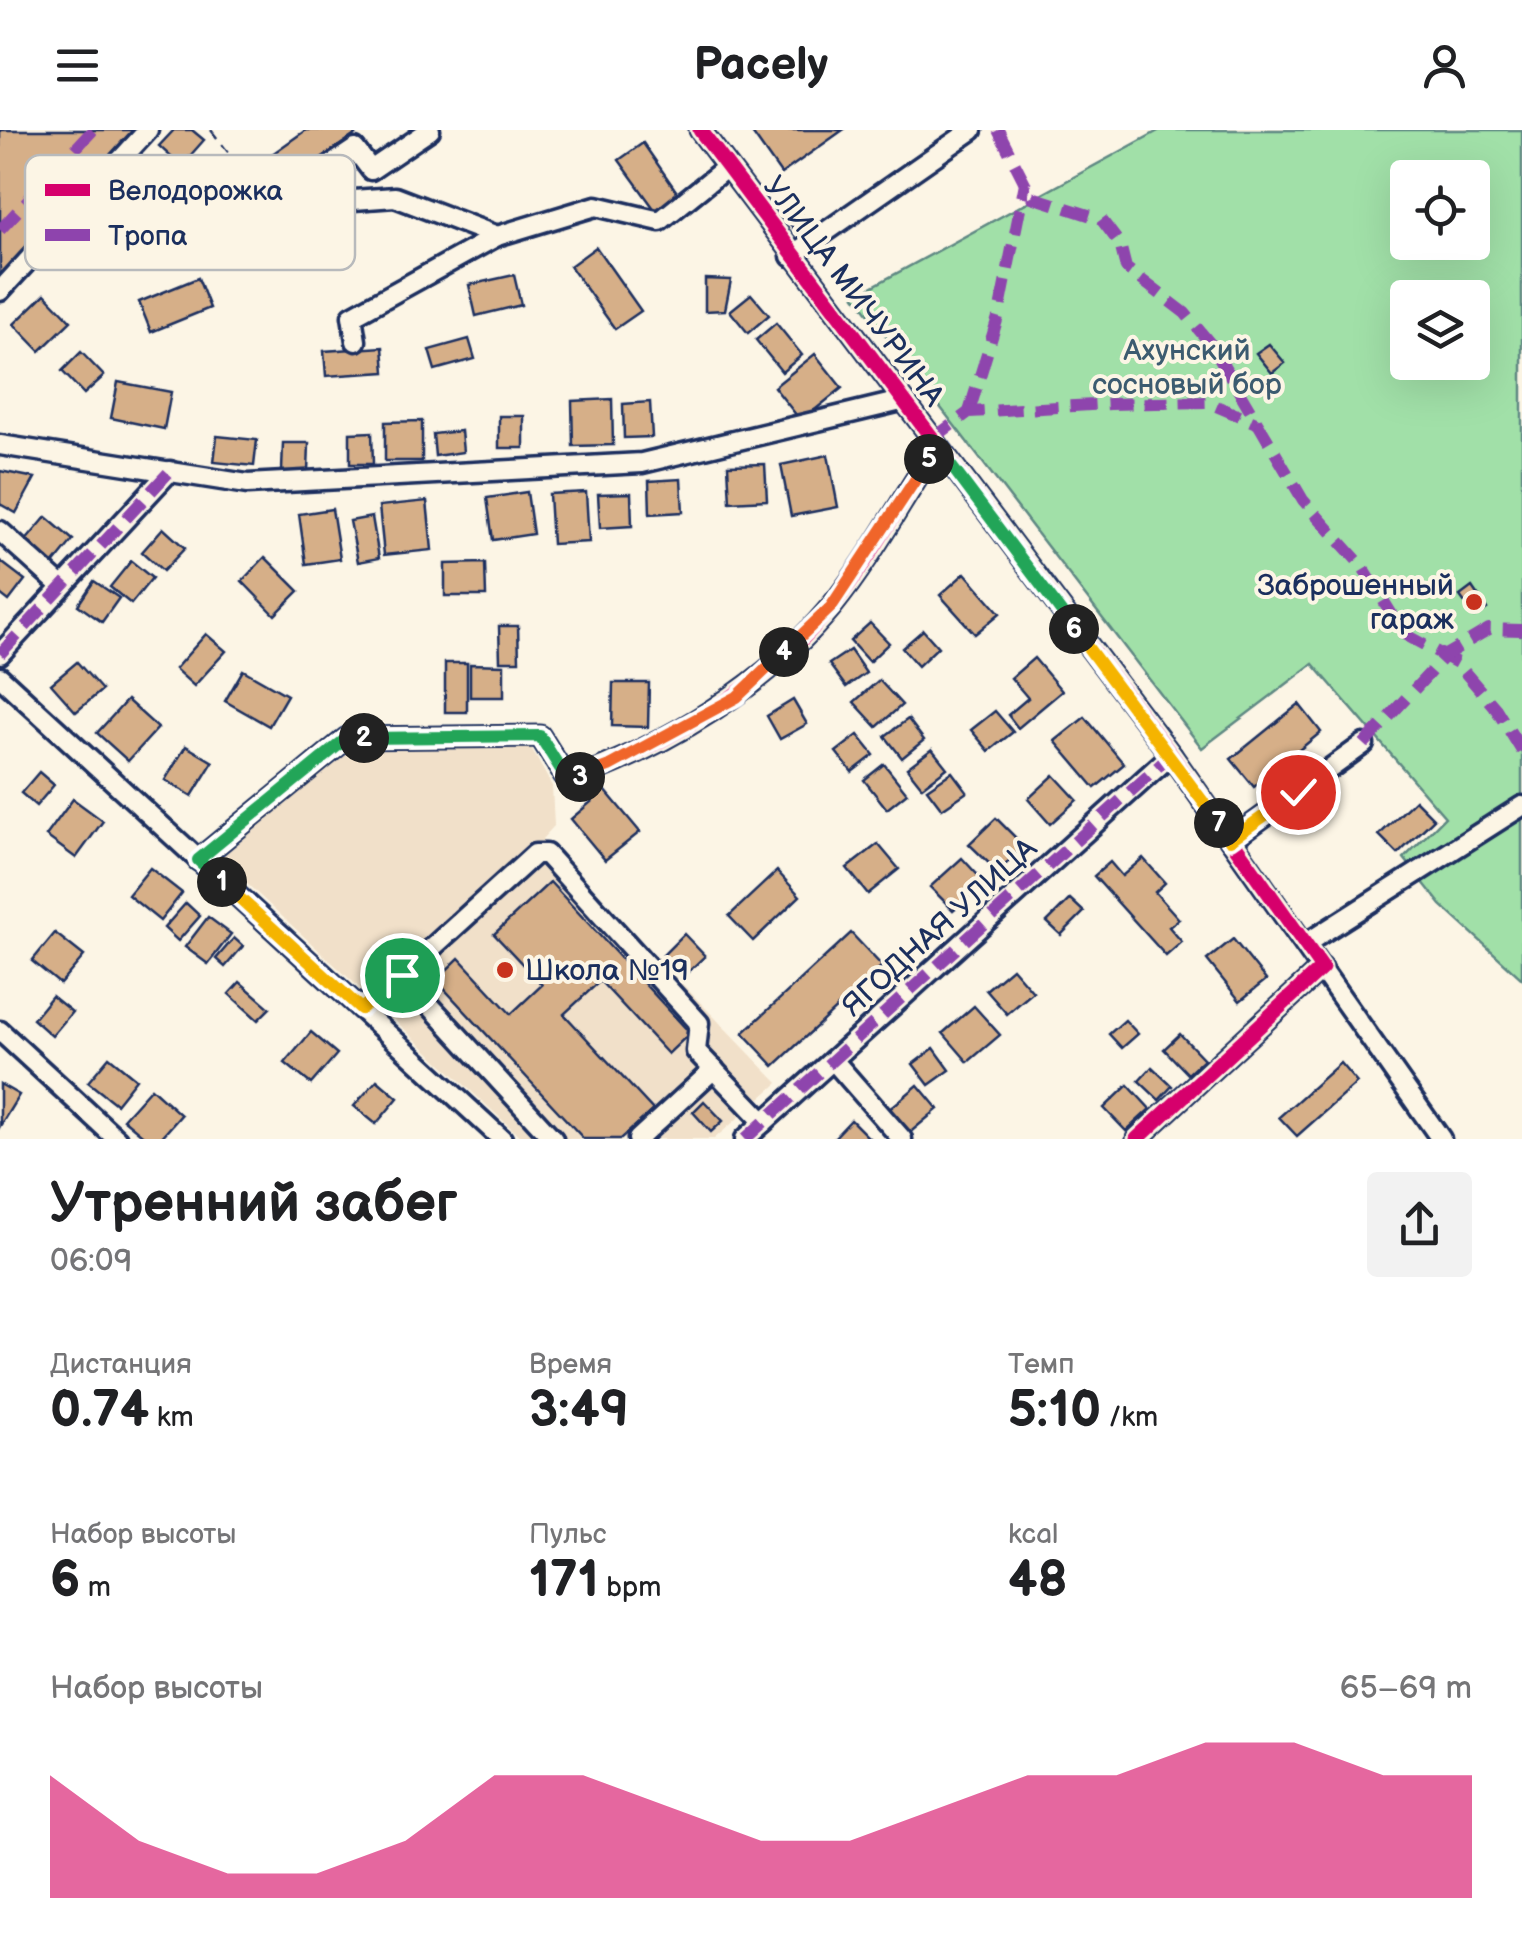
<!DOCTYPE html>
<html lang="ru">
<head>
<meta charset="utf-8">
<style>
	body { margin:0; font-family:"Balsamiq Sans",sans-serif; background:#f2f2f2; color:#202124; height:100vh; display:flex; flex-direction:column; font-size:38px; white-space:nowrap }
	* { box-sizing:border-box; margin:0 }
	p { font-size:32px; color:#757577 }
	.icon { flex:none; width:55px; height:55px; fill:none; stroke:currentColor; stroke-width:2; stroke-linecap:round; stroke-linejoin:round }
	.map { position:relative; height:1009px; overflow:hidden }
	.panel { display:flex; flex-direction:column; background:#fff; flex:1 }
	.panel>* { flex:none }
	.controls { position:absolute; left:1390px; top:30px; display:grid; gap:20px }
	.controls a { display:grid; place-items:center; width:100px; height:100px; border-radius:10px; background:#fff; box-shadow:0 10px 40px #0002; font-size:50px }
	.pin { position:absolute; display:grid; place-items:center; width:85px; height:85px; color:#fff; margin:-42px; border:5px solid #fff; border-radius:50%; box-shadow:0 2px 10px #0007 }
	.km { position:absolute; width:50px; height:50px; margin:-25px; border-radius:50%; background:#222; color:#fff; font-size:28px; line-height:50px; text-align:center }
	.round { display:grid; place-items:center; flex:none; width:105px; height:105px; border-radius:10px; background:#f2f2f2 }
	.head { display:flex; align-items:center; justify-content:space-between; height:170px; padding:0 50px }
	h1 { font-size:55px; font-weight:700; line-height:75px }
	.metrics { display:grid; grid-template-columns:repeat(3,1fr); gap:15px; height:170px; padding:10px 50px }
	.metrics div { display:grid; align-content:center }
	.metrics b { font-size:50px; font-weight:700 }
	.metrics small { font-size:28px; font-weight:400 }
	.metrics p { font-size:28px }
	.chart { height:280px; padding:20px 50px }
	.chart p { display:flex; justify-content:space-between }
	.chart svg { width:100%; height:180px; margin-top:10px; fill:#db2777; opacity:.7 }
	header { display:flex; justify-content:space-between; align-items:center; height:130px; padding:0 50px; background:#fff; font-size:45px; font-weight:700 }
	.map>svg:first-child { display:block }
</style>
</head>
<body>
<header><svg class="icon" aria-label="menu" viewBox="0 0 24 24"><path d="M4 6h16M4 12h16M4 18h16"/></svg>Pacely<svg class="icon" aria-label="person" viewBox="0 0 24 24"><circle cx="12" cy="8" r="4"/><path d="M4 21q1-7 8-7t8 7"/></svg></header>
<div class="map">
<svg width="1522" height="1009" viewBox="0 0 1522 1009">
	<rect width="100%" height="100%" fill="#fcf5e5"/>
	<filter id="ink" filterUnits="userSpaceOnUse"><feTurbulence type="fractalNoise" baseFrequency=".01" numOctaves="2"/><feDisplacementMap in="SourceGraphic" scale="20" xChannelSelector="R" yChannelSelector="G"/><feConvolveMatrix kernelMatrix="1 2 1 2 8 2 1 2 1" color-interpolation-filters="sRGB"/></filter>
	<g filter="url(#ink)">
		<polygon fill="#f1e0c9" points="531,618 552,656 554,696 542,709 778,953 714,1009 523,1009 219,728 350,620"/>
		<path fill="#a1e0a8" stroke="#5e8883" stroke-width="2.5" fill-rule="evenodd" d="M1160 0H1522V849L1441 775 1404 728 1445 687 1313 534 1202 618 855 166ZM1408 48H1472V112H1408ZM1408 168H1472V232H1408Z"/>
		<g fill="#d6af88" stroke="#1b2f5e" stroke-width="2.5">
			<polygon points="0,0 134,0 0,151"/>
			<polygon points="174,0 192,0 204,10 181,36 159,16"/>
			<polygon points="306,0 362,0 266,66 248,41"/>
			<polygon points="750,0 843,0 781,44"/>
			<polygon points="643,13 681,68 658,84 619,30"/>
			<polygon points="791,70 805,89 793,98 780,78"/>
			<polygon points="596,117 641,181 615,199 570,136"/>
			<polygon points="514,145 521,175 476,186 469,155"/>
			<polygon points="198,148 210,178 151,202 139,172"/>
			<polygon points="705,149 731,150 725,180 705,181"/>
			<polygon points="45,164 71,191 40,221 14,194"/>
			<polygon points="751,164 769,185 748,203 730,181"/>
			<polygon points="776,193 802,225 782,242 756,210"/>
			<polygon points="469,209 475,229 435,240 429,220"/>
			<polygon points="1269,214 1285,233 1272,243 1256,223"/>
			<polygon points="383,217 385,242 326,246 324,221"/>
			<polygon points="81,222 104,246 84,264 62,241"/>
			<polygon points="815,224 842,258 801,291 774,257"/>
			<polygon points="118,252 171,262 164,299 111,288"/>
			<polygon points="612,269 613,315 573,316 572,271"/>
			<polygon points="650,272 652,307 624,308 623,274"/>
			<rect x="499" y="286" width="25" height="32"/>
			<polygon points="422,291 422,331 385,331 385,292"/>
			<polygon points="461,301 463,322 435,326 433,304"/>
			<polygon points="372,302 373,334 350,334 350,303"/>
			<polygon points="217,306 257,310 254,336 214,332"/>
			<polygon points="283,313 309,313 308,342 282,341"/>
			<polygon points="828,325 838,377 791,386 781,335"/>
			<polygon points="765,334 767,370 730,372 728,335"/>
			<polygon points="0,341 35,348 16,383 0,374"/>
			<polygon points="681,349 683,382 650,384 649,351"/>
			<polygon points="527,362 533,404 493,410 487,368"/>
			<polygon points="586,362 589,412 552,414 549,364"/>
			<polygon points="631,363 632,396 600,398 598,364"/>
			<polygon points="427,371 432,420 384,425 379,376"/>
			<polygon points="332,379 340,429 306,434 299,384"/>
			<polygon points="46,387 73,410 52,436 24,413"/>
			<polygon points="372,387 379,428 358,432 350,391"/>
			<polygon points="163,398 185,418 163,441 142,422"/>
			<polygon points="265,427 299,461 275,485 242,451"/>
			<polygon points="0,431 25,450 9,471 0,464"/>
			<polygon points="131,431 152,448 131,474 110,457"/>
			<polygon points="485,433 486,466 445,466 445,434"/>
			<polygon points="965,443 1000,483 975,504 940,465"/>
			<polygon points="94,451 119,468 102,492 78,475"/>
			<polygon points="1472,457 1487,479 1475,487 1460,466"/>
			<polygon points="870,493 889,513 869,532 850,511"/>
			<polygon points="499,496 518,496 519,531 500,531"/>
			<polygon points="923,500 938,517 918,536 902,518"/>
			<polygon points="206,504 226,521 194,556 175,539"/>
			<polygon points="850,520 866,543 846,557 829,534"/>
			<polygon points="1034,528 1062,561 1018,598 1008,585 1028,568 1011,548"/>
			<polygon points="77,532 102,560 76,582 51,554"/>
			<rect x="445" y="533" width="22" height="49"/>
			<polygon points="470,534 504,535 504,567 470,567"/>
			<polygon points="243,540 287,565 269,596 225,571"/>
			<polygon points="879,550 902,575 877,597 854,572"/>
			<polygon points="613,553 649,553 648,597 612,596"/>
			<polygon points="127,570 158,598 128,631 97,603"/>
			<polygon points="793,570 807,594 780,609 767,586"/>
			<polygon points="1299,574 1321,602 1254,657 1231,629"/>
			<polygon points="995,581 1013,602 989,621 971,600"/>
			<polygon points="1085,587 1124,634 1095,658 1055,611"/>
			<polygon points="908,589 924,610 902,628 885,606"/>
			<polygon points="858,605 874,625 852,642 836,622"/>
			<polygon points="186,616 213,632 192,666 165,650"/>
			<polygon points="932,619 947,638 922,657 907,638"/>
			<polygon points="884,634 907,663 887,679 864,650"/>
			<polygon points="39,642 54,655 36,676 21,663"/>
			<polygon points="952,642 967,662 942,679 927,659"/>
			<polygon points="1054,645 1077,670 1050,694 1028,669"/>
			<polygon points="605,660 640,702 605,730 571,689"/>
			<polygon points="73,669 103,691 76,728 46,706"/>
			<polygon points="1415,670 1434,689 1398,724 1379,705"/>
			<polygon points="996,688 1024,716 998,742 969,714"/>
			<polygon points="878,714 899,739 868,764 847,738"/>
			<polygon points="962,728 985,753 953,780 930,757"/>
			<polygon points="1143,728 1165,753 1155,762 1179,789 1169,797 1182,812 1166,826 1094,746 1110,732 1122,746"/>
			<polygon points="150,738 182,763 160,791 128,765"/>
			<polygon points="777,741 800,766 753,811 729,786"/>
			<polygon points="550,752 690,903 668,924 600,851 564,884 653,980 621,1009 584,1009 436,850 459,828 511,884 542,855 494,804"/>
			<polygon points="1070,769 1084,782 1061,805 1047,792"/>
			<polygon points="186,773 200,786 178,811 164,798"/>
			<polygon points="208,787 231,804 208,834 185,817"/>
			<polygon points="55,803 84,826 60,854 32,831"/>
			<polygon points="851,803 882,836 774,936 743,903"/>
			<polygon points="684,804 705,826 684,846 663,825"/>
			<polygon points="234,808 243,816 225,837 216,829"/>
			<polygon points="1233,809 1266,850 1240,871 1207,830"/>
			<polygon points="1012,838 1033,862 1007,884 986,860"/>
			<polygon points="240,852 270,878 258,890 229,864"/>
			<polygon points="52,866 72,882 52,906 33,889"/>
			<polygon points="974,876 1000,905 968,932 943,903"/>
			<polygon points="1125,890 1138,904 1122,918 1109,904"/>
			<polygon points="311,902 337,924 311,954 285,933"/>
			<polygon points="1180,904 1204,929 1188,944 1164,919"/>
			<polygon points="934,918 950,940 929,955 913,934"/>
			<polygon points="109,927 136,949 116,974 88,952"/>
			<polygon points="1340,933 1357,953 1297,1006 1279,987"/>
			<polygon points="1152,937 1172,956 1159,970 1139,951"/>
			<polygon points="377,950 398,968 376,994 354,976"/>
			<polygon points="0,954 19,965 0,996"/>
			<polygon points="918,955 938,979 907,1005 887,981"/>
			<polygon points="1128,955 1150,979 1126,1001 1104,978"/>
			<polygon points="151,958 181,985 160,1009 147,1009 123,989"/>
			<polygon points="704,971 723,991 711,1002 693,982"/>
			<polygon points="851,990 870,1009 833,1009"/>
		</g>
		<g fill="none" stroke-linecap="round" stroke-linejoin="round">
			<defs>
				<g id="minor">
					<polyline points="700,0 1171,625 1441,1009"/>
					<polyline points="273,74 355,19 371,40 430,0"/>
					<polyline points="271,76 395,67 497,106 596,76 660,91 727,37"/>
					<polyline points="791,126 972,0"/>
					<polyline points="0,161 148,0"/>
					<polyline points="356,211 352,186 497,106"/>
					<polyline points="0,315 247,354 642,333 901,271"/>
					<polyline points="0,401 61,456"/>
					<polyline points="0,524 170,341"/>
					<polyline points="0,547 502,1009"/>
					<polyline points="1231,710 1364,614"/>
					<path d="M198 730 347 608 540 606 568 651C666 616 765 557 832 476 871 428 902 369 937 317"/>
					<polyline points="1305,814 1522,676"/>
					<polyline points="402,845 535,724 546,724 699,893 696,921 764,992"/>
					<polyline points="361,879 402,845 553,1009"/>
					<polyline points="0,901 117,1009"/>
					<polyline points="833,930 902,1009"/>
					<polyline points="638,1009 714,939"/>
					<polyline points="745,1009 1171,625"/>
					<polyline points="1137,1009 1322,838"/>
				</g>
			</defs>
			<use href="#minor" stroke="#1b2f5e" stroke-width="25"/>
			<polyline stroke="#1b2f5e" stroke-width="2.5" stroke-dasharray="10 8" stroke-linecap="butt" points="211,0 259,62"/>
			<use href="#minor" stroke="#fcf5e5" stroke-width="18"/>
			<g stroke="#8e44ad" stroke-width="12" stroke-dasharray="25 12" stroke-linecap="butt">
				<polyline points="998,0 1032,67 1101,89 1120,114 1126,138 1185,183 1213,217 1303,370 1362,436 1404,504 1457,533 1496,579 1522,621"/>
				<polyline points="0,100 93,0"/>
				<polyline points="969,282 999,184 1025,53"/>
				<polyline points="931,310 969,282 1110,274 1207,272 1256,293"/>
				<polyline points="0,524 170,341"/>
				<polyline points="1364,614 1447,524 1489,499 1522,500"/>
				<polyline points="745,1009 1171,625"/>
			</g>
			<defs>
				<g id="cycleway">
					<polyline points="700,0 1171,625 1322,838 1137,1009"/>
					<path d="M198 730 347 608 540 606 568 651C666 616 765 557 832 476 871 428 902 369 937 317"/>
				</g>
			</defs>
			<use href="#cycleway" stroke="#fcf5e5" stroke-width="21"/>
			<use href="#cycleway" stroke="#d6006c" stroke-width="15"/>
		</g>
	</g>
	<g fill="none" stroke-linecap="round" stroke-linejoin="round" filter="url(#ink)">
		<defs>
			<polyline id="split-1" points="222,752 361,879 402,845"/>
			<polyline id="split-2" points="222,752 198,730 347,608 364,608"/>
			<polyline id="split-3" points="364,608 540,606 568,651 580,647"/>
			<polyline id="split-4" points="580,647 609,636 737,567 784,522"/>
			<polyline id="split-5" points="784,522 831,477 929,329"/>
			<polyline id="split-6" points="929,329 937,317 1074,499"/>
			<polyline id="split-7" points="1074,499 1219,693"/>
			<polyline id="split-8" points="1219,693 1230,710 1298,662"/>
		</defs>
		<use href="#split-1" stroke="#fff" stroke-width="20"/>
		<use href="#split-2" stroke="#fff" stroke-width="20"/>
		<use href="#split-3" stroke="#fff" stroke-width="20"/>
		<use href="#split-4" stroke="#fff" stroke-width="20"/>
		<use href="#split-5" stroke="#fff" stroke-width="20"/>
		<use href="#split-6" stroke="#fff" stroke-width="20"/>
		<use href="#split-7" stroke="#fff" stroke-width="20"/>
		<use href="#split-8" stroke="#fff" stroke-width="20"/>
		<use href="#split-1" stroke="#f5b400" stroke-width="12"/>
		<use href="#split-2" stroke="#22a559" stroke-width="12"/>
		<use href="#split-3" stroke="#22a559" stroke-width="12"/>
		<use href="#split-4" stroke="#f0652b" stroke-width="12"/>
		<use href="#split-5" stroke="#f0652b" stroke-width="12"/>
		<use href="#split-6" stroke="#22a559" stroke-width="12"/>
		<use href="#split-7" stroke="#f5b400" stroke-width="12"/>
		<use href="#split-8" stroke="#f5b400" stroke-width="12"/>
	</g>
	<g fill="#c8321e" stroke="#fcf5e5" stroke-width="4">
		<circle cx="1474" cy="472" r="10"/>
		<circle cx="505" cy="840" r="10"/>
	</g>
	<g text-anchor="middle" stroke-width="8" stroke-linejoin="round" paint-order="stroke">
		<g font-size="30" fill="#1b2f5e" stroke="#fcf5e5">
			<text transform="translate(854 161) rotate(53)" y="10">УЛИЦА МИЧУРИНА</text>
			<text transform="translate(939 797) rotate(-42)" y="10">ЯГОДНАЯ УЛИЦА</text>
		</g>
		<g font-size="30" fill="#3c5b70" stroke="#fcf5e5">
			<text x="1187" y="230">Ахунский<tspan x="1187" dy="34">сосновый бор</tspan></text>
		</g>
		<g font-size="30" fill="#1b2f5e" stroke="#fcf5e5" text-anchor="end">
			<text x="1454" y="465">Заброшенный<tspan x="1454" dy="34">гараж</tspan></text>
			<text x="525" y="850" text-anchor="start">Школа №19</text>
		</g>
	</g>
	<rect x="25" y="25" width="330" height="115" rx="15" fill="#fcf5e5" stroke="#b8babc" stroke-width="2.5"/>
	<rect x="45" y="54" width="45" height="12" fill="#d6006c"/>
	<rect x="45" y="99" width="45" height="12" fill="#8e44ad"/>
	<g font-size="28" fill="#1b2f5e">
		<text x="108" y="70">Велодорожка</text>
		<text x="108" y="115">Тропа</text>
	</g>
</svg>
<div class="controls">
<a><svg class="icon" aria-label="locate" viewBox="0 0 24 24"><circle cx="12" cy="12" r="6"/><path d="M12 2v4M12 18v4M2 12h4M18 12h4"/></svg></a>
<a><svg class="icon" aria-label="layers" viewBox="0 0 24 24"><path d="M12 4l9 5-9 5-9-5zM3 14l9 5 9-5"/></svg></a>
</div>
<div class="pin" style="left:402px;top:845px;background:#1e9e55"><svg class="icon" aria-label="arrive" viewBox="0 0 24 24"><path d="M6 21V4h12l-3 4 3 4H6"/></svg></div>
<div class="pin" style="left:1298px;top:662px;background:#d93025"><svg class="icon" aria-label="check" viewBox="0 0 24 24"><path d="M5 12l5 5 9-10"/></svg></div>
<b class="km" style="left:222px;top:752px">1</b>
<b class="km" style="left:364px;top:608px">2</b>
<b class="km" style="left:580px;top:647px">3</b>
<b class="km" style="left:784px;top:522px">4</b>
<b class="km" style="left:929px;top:329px">5</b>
<b class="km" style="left:1074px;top:499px">6</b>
<b class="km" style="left:1219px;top:693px">7</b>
</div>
<section class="panel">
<div class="head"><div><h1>Утренний забег</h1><p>06:09</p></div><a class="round"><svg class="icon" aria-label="share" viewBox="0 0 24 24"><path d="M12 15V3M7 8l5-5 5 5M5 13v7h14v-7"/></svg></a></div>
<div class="metrics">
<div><p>Дистанция</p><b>0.74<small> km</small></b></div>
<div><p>Время</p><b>3:49</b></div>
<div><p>Темп</p><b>5:10<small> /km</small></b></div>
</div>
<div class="metrics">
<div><p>Набор высоты</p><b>6<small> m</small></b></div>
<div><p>Пульс</p><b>171<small> bpm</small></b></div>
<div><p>kcal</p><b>48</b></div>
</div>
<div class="chart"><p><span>Набор высоты</span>65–69 m</p>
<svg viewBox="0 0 160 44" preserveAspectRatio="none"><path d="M0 44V14L10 30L20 38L30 38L40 30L50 14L60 14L70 22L80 30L90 30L100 22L110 14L120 14L130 6L140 6L150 14L160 14V44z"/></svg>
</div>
</section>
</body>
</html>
